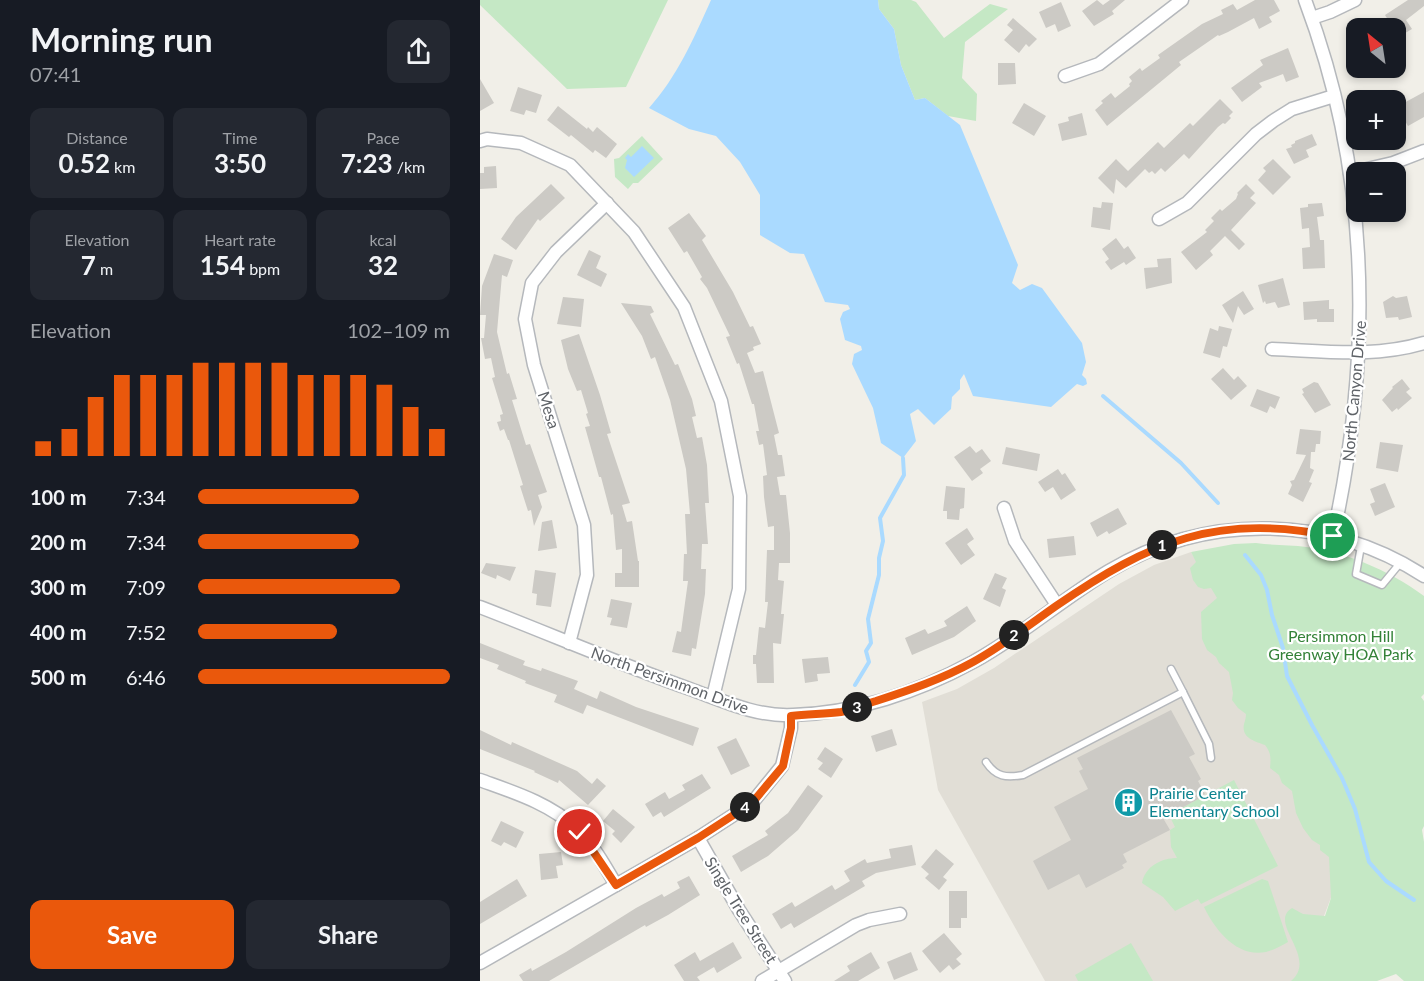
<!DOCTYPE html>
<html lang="en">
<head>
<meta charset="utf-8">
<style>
	body { margin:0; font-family:Lato,sans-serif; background:#242831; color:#f1f3f6; height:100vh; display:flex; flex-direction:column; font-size:22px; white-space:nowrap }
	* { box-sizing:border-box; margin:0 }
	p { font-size:20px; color:#9ea1a6 }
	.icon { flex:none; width:33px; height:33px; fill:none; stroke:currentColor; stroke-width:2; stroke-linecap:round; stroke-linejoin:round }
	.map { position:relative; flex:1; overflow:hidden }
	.details { display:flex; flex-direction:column; background:#171b24; width:480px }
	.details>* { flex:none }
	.needle { width:39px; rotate:330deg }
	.controls { position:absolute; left:866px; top:18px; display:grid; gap:12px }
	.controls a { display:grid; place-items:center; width:60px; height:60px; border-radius:12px; background:#171b24; box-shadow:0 3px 9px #0003; font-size:30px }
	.pin { position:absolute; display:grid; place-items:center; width:51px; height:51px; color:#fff; margin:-26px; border:3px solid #fff; border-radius:50%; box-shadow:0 2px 6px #0007 }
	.km { position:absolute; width:30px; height:30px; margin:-15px; border-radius:50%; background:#222; color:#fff; font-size:16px; line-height:30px; text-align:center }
	.round { display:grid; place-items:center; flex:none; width:63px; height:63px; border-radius:12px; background:#242831 }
	.head { display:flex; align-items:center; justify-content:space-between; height:102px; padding:0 30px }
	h1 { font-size:33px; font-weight:700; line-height:45px }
	.metrics { display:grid; grid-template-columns:repeat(3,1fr); gap:9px; height:102px; padding:6px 30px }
	.metrics div { display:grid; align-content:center; border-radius:12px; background:#242831; text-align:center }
	.metrics b { font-size:26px; font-weight:700 }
	.metrics small { font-size:16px; font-weight:400 }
	.metrics p { font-size:16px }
	.chart { height:168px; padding:12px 30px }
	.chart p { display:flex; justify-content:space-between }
	.chart svg { width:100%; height:108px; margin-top:6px; stroke:#ea580c; stroke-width:6 }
	.action { display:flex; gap:12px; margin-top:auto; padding:12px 30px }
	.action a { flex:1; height:69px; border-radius:12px; background:#ea580c; color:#fff; font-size:24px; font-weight:700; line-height:69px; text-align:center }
	.action a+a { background:#242831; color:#f1f3f6 }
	ul { padding:0 30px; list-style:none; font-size:20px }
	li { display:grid; grid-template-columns:96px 72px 1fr; align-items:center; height:45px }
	li i { height:15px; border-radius:8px; background:#ea580c }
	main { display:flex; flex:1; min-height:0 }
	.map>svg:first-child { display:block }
</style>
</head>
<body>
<main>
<section class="details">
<div class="head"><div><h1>Morning run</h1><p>07:41</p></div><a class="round"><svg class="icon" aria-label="share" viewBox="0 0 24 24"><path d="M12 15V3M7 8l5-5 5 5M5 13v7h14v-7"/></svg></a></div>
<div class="metrics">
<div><p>Distance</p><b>0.52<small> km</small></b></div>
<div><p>Time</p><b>3:50</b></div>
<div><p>Pace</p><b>7:23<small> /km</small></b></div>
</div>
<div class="metrics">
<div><p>Elevation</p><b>7<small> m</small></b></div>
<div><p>Heart rate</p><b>154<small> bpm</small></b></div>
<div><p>kcal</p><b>32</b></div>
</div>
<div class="chart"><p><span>Elevation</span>102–109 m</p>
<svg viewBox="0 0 160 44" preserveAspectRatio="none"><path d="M5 44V38M15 44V33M25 44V20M35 44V11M45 44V11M55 44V11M65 44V6M75 44V6M85 44V6M95 44V6M105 44V11M115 44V11M125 44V11M135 44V15M145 44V24M155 44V33"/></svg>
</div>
<ul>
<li><b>100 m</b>7:34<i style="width:64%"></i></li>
<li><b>200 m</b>7:34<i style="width:64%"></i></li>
<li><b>300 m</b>7:09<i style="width:80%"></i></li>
<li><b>400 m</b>7:52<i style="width:55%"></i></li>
<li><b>500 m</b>6:46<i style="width:100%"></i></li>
</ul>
<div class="action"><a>Save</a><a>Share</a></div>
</section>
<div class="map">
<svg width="944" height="981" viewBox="0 0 944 981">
	<rect width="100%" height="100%" fill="#f1efe8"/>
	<polygon fill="#e1ded6" points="711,552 875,835 819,981 565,981 458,790 442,702 477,689 514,668 639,584 674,565"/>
	<g fill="#c5e8c5">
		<polygon points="0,0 188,0 146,87 87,89 0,5"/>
		<polygon points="398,0 431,0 436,2 464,38 510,4 528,9 485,42 482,78 497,94 496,121 468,116 445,98 435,100 421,65 414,29 399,9"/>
		<polygon points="162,136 183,159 158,183 153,183 148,189 135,177 134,159 139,158"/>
		<path d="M776 543C790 545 804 545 818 546 862 550 909 570 944 596V694L941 697 944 701V826L942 830 944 842V981H924L916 974 897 981H811C839 957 787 923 812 908L823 914 845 916 851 898 849 857 840 850V845L832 840 823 828 816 813 812 791 802 783 799 775 790 768C791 757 791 753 785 745 775 741 761 738 764 724 765 721 766 717 766 714L758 708 752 700 753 693 749 672 739 663 736 657 727 650 722 639 721 612 737 598 731 588 724 589 718 587 713 580 710 568 716 562 711 552 754 544Z"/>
		<path d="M754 780 798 866 721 904 718 899 695 911 683 897 662 883C665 866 682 858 697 858L691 847 690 830 695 827 688 813H692Z"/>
		<path d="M782 879 788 881 808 942C801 946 794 950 786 952 757 958 735 930 724 907Z"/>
		<polygon points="651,943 673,981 598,981 595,975"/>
	</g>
	<g fill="#aadaff">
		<path d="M231 0H398L399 9 414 29 421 65 435 100 445 98 480 125 538 265 532 283 540 290 552 284 562 288 602 343 606 362 602 375 606 379 607 384 603 386 597 384 571 407 493 396 484 374 480 380V389L472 397 471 409 454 425 438 409 430 414 436 441 423 458 401 443 393 408 372 364 374 354 382 350 381 346 365 340 360 319 363 312 370 309 368 305 345 302 324 254 310 253 280 235V195L260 162 236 136 209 129 169 108C197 77 214 38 231 0Z"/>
		<polygon points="162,146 174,158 154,177 145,168 147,160 145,158 148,154 151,157"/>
	</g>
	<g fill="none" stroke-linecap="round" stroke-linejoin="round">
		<g stroke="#aadaff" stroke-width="4">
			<polyline points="623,396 701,463 738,503"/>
			<polyline points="765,555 781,575 787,590 792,615 803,648 807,676 832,725 862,778 875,809 889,862 906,881 934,900"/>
			<polyline points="375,685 389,662 386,651 391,643 388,619 399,575 399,558 403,541 400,518 424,475 423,458"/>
		</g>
	</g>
	<g fill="#cccac5">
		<polygon points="617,0 623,5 630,0 645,0 632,11 634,14 614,26 602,11"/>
		<polygon points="775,0 794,0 800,11 789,17 792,22 779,29 774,18 748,32 739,36 738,35 699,62 701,65 627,126 615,110 623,103 621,101 631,93 635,98 650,86 649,84 652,81 649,77 660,68 662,71 680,58 678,55 722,24 743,14 741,10 753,4 757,10"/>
		<polygon points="928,0 944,0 944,6 926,20 932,29 915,39 915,28 901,28 910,23 905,15"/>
		<polygon points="581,2 591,26 578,32 575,24 566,28 559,12"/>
		<polygon points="533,18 557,39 549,47 546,44 539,53 524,40 533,30 527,25"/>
		<polygon points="808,48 819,77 806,82 803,74 779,83 782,87 762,102 751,88 783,65 780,60"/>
		<polygon points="518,63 535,63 536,84 518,85"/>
		<polygon points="0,79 14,103 0,111"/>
		<polygon points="38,87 62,95 56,113 46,110 44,115 30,111"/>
		<polygon points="944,92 944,117 928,126 921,114 926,111 922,104"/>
		<polygon points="740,99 753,112 749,116 751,118 745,124 743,123 738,127 709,159 704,154 685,172 681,168 675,174 672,171 669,173 665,169 646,188 636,179 634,194 618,178 636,159 648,171 678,142 684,148 710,123 713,126"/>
		<polygon points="544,103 566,116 554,136 532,123"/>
		<polygon points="78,106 107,129 108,127 113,132 117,127 137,144 126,158 115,150 113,153 91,135 89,137 67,120"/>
		<polygon points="602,113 607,135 582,141 578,124 589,121 588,117"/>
		<polygon points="832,134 837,145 826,150 829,157 814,164 806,149 812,147 811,145 815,143 815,141"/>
		<polygon points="793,159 811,177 793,195 778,180 786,171 783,168"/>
		<polygon points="16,166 17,188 0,189 0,173 4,173 4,167"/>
		<polygon points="71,184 85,198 60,221 58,219 36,250 21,239 36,217"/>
		<polygon points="766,184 775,193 770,198 776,203 751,230 765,244 759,250 745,236 730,251 733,255 716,270 701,252 727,232 725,230 734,221 731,218 740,209 742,211 756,199 758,194 757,193"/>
		<polygon points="622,202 633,203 630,230 611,227 613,207 621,208"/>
		<polygon points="842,203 844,216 837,217 840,240 844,240 845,268 823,269 822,248 830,247 829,228 822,229 820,208 828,207 828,204"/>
		<polygon points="209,213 226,236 222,240 253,292 270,327 273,326 281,344 273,347 274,350 267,353 275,373 283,371 299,433 294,435 298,455 302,455 305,476 297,477 300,495 306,495 310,533 310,563 299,563 298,580 304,581 301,614 304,614 301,644 293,643 294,683 277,683 276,664 273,664 273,655 276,655 279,627 285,628 288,602 285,602 287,550 294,550 294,526 288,527 284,497 283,476 287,475 283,444 279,445 276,431 279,431 274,404 272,404 259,363 257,364 246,337 250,336 227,288 220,279 222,277 207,251 204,253 188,228"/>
		<polygon points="636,238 644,249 648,246 656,258 646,265 644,262 631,270 625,262 629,259 622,249"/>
		<polygon points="109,250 121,256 116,268 127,274 121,287 97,275"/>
		<polygon points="14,254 33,260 27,277 22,275 17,332 27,374 29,373 37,399 32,400 46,445 50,444 67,492 58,495 62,507 54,526 51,510 48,511 40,486 43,485 29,440 28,440 24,429 20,431 17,422 21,421 20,415 23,414 12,378 15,377 11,358 5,359 1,338 4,338 6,315 0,315 2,286"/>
		<polygon points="691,258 692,283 666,289 664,268 678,267 677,259"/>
		<polygon points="803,278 810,305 798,308 795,302 786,304 785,301 783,303 778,285"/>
		<polygon points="763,291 774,309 764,315 758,306 753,323 742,305"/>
		<polygon points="913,296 916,298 927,296 932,317 919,320 918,317 906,318 903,302"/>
		<polygon points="83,297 104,299 101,327 77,324"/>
		<polygon points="849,300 849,309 854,309 854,322 837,322 837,319 824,320 823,302"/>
		<polygon points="141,303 171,306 174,312 170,314 195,365 198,364 212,399 216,416 212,417 217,438 222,437 227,465 229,503 225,503 228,544 222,544 221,569 226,569 225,594 216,649 212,648 211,656 192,652 197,631 201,632 208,581 203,581 204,554 207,554 205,514 210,514 206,469 190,400 175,357 171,359 162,336"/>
		<polygon points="739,326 752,329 747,347 743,346 740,358 723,353 730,328 738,331"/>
		<polygon points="99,334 120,395 131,433 127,434 150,503 142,505 147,522 152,521 158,561 159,561 159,587 135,587 135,573 142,573 142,549 136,550 133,514 131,515 121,477 119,477 105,427 110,426 106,414 108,413 101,390 97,391 88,369 81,340"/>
		<polygon points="743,368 754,380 758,376 767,386 751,400 731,379"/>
		<polygon points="922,379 930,389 926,392 932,398 918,410 917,408 912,412 902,400 913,388 912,387"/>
		<polygon points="834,382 838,383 851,405 835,413 822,394 824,393 822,389"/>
		<polygon points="777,389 800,397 795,409 790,406 787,413 770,406"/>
		<polygon points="820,429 841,431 840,444 836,444 835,452 831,452 830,468 834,470 829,482 832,483 823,502 808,494 812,485 810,481 814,480 826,455 816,454"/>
		<polygon points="900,442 923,445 918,472 896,468"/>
		<polygon points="490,446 496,453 502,449 511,461 500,469 503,473 492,481 474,457"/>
		<polygon points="526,447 560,454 557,471 522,464"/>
		<polygon points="578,469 582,475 585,473 596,490 581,500 573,487 565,492 558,482"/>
		<polygon points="905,483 915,507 895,516 890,504 895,502 890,489"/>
		<polygon points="466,486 485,488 484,508 480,509 479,520 467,519 467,511 463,511"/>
		<polygon points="638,508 647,524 629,534 627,531 617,537 610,523"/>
		<polygon points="72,520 77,548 58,551 62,522"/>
		<polygon points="487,528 494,539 487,544 495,555 481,565 465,543"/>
		<polygon points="594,536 596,555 569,558 567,539"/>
		<polygon points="6,563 36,567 30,581 17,575 16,579 1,573"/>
		<polygon points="55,570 76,573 71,607 56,605 57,594 52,593"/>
		<polygon points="515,573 527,578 522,588 526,590 520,607 503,599"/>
		<polygon points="131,599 152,603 147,628 130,625 132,618 127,617"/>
		<polygon points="487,606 496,621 474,637 432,655 425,638 445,629 448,634 467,626 464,621"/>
		<polygon points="0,643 45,661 43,665 61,671 62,668 98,681 94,689 117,699 120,691 156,707 219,728 213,746 107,705 103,714 74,702 77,695 45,683 46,681 17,669 19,665 0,658"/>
		<polygon points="348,657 350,673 337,674 338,681 325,683 322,659"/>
		<polygon points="691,710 715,754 709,757 721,779 718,781 725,794 721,796 722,797 683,818 690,830 643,854 647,862 642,865 644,868 606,888 599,874 568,890 553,861 591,840 574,807 608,789 599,771 603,769 597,758"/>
		<polygon points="412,729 417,745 396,752 391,736"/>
		<polygon points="0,730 31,745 32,742 97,771 112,784 117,778 126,786 108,805 79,780 78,783 54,772 55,771 0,749"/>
		<polygon points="256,738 270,766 251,775 237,747"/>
		<polygon points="345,747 363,759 351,778 338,769 343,763 337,759"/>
		<polygon points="222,774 231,788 184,817 181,812 173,817 165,804 185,792 189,799 205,790 202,785"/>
		<polygon points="328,785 343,796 318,830 288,856 261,872 252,856 288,835 285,831 308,813"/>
		<polygon points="133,809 155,827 141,843 132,834 135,831 123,821"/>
		<polygon points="21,821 44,832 36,848 24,842 21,846 11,841"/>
		<polygon points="432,845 436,865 396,873 382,881 385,886 314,928 311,923 301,929 292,914 312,902 315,907 352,885 355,890 370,881 364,871 385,859 387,863 411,858 409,849"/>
		<polygon points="456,849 474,864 463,877 467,880 459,890 445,878 449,874 441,867"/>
		<polygon points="81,852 83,865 76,866 78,878 61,880 59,854"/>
		<polygon points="209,876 220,895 188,915 166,927 165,925 69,981 43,981 39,975 51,968 52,971 86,952 156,908 182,894 184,897 200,888 197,882"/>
		<polygon points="37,879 47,896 0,924 0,902"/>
		<polygon points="469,891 487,891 487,918 481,918 481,928 469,928"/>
		<polygon points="464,933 482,954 476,959 481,964 473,970 469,965 460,973 442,951"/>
		<polygon points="253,942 262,958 237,973 234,967 217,977 220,981 204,981 194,965 215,952 220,961"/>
		<polygon points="391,952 400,968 378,981 354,981 370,971 367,966"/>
		<polygon points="431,952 438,970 414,980 407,962"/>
	</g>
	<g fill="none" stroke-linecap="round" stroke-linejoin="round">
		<defs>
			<g id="lane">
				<polyline points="881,546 876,574 902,585 921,562"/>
				<polyline points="703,692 729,744 731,758"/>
				<path d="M506 762C516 777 526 778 543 775L703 692 691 669"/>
			</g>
			<g id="street">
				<path d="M825 0C891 175 893 355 853 536"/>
				<polyline points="832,18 850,12 875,0"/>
				<polyline points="585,76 619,64 702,0"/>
				<polyline points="0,141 7,139 41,143 90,165 154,232 204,307 241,401 260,496 259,589 233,697"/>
				<polyline points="870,173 913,163 944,151"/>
				<polyline points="679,219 707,203 776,134 793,121 812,109 854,96"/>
				<path d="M792 349C844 351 895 358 944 343"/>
				<polyline points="524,508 535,541 577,605"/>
				<path d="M0 607C70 634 139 664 210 689 243 701 277 717 313 715 375 713 438 692 493 662 541 636 582 599 629 571 726 513 848 514 944 576"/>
				<polyline points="89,643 107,575 104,525 54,365 45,319 52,283 76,252 127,203"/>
				<path d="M0 780C33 792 69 803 96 828 112 843 125 866 136 885"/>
				<polyline points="218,838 259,910 305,981"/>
				<polyline points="0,963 218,838 272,803 302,766 311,728 311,716"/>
				<polyline points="282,981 376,925 389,920 420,914"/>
			</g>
		</defs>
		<use href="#lane" stroke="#b5b8bc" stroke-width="9"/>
		<use href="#street" stroke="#b5b8bc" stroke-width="15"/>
		<use href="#lane" stroke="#fff" stroke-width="6"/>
		<use href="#street" stroke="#fff" stroke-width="12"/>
	</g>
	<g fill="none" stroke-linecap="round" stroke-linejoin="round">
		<defs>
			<path id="route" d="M100 832 136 885 218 838 272 803 303 766 311 728V716C328 714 345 714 361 712 373 710 385 704 396 701 430 690 462 679 493 662 522 646 549 625 576 606 670 541 738 513 853 536"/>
		</defs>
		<use href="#route" stroke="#fff" stroke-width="12"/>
		<use href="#route" stroke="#ea580c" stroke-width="8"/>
	</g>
	<defs>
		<symbol id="building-disc" viewBox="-11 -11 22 22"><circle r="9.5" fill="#0f9aa8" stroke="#fff"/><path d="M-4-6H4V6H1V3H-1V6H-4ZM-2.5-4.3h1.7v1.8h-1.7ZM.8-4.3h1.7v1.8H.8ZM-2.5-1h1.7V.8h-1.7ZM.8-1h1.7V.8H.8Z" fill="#fff"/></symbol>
	</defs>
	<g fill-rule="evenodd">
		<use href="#building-disc" x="632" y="786" width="33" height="33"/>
	</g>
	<g text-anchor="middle" stroke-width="4.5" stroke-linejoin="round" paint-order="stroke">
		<g font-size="16" fill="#5f6368" stroke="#fff">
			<text transform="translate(874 391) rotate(-85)" y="6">North Canyon Drive</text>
			<text transform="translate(69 410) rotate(72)" y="6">Mesa</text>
			<text transform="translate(190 680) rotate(20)" y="6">North Persimmon Drive</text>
			<text transform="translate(261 910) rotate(58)" y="6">Single Tree Street</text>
		</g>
		<g font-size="16" fill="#348238" stroke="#fff">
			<text x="861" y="642">Persimmon Hill<tspan x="861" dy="18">Greenway HOA Park</tspan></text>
		</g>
		<g font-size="16" fill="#0d838f" stroke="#fff" text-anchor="start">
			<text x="669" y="799">Prairie Center<tspan x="669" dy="18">Elementary School</tspan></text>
		</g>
	</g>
</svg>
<div class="controls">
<a><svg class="needle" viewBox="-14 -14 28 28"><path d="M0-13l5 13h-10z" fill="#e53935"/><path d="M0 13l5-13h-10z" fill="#9ea1a6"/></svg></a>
<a>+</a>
<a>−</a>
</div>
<div class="pin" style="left:853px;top:536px;background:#1e9e55"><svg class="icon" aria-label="arrive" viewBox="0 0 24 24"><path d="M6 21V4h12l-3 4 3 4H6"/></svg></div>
<div class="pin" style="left:100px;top:832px;background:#d93025"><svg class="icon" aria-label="check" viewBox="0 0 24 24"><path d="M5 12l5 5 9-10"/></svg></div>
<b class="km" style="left:682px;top:545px">1</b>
<b class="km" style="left:534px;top:635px">2</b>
<b class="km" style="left:377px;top:707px">3</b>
<b class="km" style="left:265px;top:807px">4</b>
</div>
</main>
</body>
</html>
